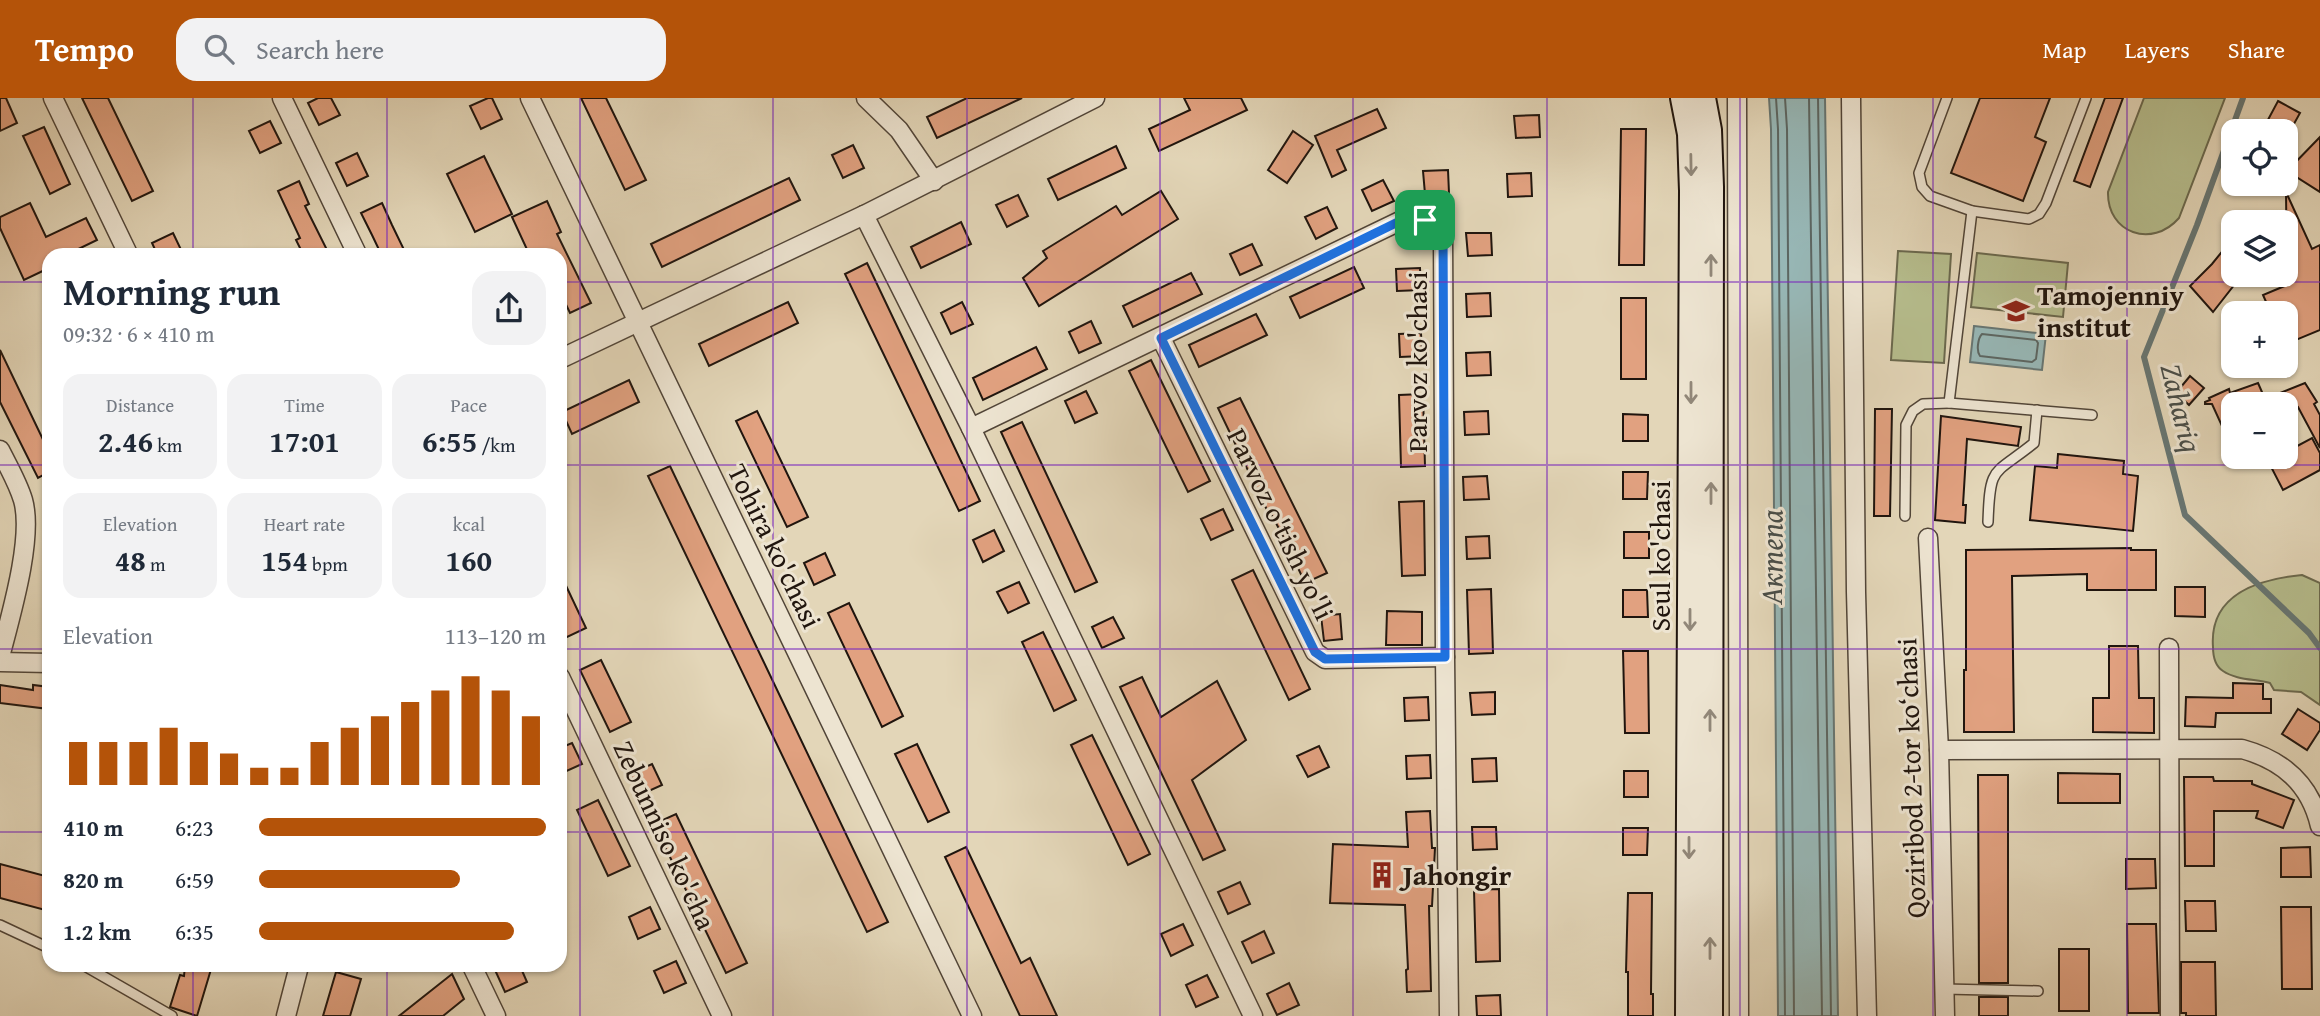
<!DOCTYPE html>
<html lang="en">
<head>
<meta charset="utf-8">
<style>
	body { margin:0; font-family:"Gentium Book Plus",serif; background:#f2f2f3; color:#1f2937; height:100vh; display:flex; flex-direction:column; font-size:26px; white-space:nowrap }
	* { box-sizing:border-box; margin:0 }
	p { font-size:23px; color:#747a83 }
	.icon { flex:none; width:38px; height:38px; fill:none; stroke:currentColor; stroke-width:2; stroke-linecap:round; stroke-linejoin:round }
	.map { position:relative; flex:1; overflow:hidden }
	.details { position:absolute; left:42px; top:150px; width:525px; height:724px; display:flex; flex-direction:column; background:#fff; border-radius:21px; box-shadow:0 2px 5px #0004 }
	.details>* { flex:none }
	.tools { position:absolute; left:2221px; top:21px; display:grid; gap:14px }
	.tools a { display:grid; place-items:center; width:77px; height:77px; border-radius:14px; background:#fff; box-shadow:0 2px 5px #0004; font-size:35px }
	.pin { position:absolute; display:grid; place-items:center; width:60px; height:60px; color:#fff; margin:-30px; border-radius:14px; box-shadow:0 4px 10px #0006 }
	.round { display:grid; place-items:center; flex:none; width:74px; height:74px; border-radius:21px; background:#f2f2f3 }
	.overview { display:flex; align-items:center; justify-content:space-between; height:119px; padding:0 21px }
	h1 { font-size:38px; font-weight:600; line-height:52px }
	.stats { display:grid; grid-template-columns:repeat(3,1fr); gap:10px; height:119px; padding:7px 21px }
	.stats div { display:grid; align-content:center; border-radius:18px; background:#f2f2f3; text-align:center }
	.stats b { font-size:30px; font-weight:600 }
	.stats small { font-size:19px; font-weight:400 }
	.stats p { font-size:19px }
	.chart { height:196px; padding:14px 21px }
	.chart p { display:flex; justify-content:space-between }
	.chart svg { width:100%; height:126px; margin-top:7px; stroke:#b45309; stroke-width:6 }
	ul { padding:0 21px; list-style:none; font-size:23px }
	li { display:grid; grid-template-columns:112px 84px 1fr; align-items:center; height:52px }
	li i { height:18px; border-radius:9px; background:#b45309 }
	header { display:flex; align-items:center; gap:42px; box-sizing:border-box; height:98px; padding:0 35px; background:#b45309; color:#fff }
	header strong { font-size:33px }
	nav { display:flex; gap:38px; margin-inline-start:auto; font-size:24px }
	.search { width:490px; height:63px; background:#f2f2f3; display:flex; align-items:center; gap:18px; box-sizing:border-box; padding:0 24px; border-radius:21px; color:#747a83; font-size:26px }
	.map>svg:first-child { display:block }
</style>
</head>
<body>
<header>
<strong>Tempo</strong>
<div class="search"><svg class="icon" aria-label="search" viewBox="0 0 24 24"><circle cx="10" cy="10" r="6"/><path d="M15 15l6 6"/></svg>Search here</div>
<nav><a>Map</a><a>Layers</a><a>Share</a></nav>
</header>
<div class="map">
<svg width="2320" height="918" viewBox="0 0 2320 918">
	<rect width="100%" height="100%" fill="#e3d6b8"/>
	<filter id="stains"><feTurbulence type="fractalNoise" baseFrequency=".00286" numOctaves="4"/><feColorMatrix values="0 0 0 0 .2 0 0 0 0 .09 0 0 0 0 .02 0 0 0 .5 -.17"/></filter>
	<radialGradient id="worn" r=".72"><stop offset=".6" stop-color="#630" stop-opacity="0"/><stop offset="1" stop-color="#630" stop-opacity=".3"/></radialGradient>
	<g fill="#b6bd8d" stroke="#6b694e" stroke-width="2">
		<path d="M2144 0H2225L2179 120C2152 151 2107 135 2108 94Z"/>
		<polygon points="1898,153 1951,156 1944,265 1891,262"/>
		<polygon points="1977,155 2068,165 2063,219 1971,209"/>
		<path d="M2302 477 2320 485V607L2301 594 2274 592 2270 585C2255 581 2236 582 2223 573 2215 568 2213 557 2213 549 2209 496 2259 481 2302 477Z"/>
	</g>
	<g fill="#97b7b6" stroke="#677673" stroke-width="2">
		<polygon points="1769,0 1825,0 1838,918 1778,918 1771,31"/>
		<polygon points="1974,228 2046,236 2042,272 1970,264"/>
	</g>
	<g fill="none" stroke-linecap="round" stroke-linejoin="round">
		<g stroke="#5c6662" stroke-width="2">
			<polyline points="1776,0 1778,31 1785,918"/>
			<polyline points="1785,0 1787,31 1794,918"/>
			<polyline points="1809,0 1822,918"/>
			<polyline points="1818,0 1831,918"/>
			<path d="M1982 236 2036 242 2038 245 2036 261 2032 264 1980 258C1976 253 1978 240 1982 236Z"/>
		</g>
		<polyline stroke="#677673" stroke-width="6" points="2243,0 2197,127 2144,259 2185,417 2309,535 2320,550"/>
	</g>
	<g fill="#e1a180" stroke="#20150e" stroke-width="2">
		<polygon points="0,0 6,0 17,25 0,33"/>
		<polygon points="82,0 108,0 153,93 132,103"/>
		<polygon points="318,0 331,0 340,17 319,27 308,5"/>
		<polygon points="488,0 492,0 502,21 481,31 470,8"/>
		<polygon points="581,0 606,0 646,82 625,92"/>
		<polygon points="967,0 1022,0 937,40 927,19"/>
		<polygon points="1184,0 1241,0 1247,12 1159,53 1149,31 1190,12"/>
		<polygon points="1980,0 2050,0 2035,39 2046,44 2023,103 1951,75"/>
		<polygon points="2105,0 2123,0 2090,89 2074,83"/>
		<polygon points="2278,3 2300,15 2290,33 2262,33"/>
		<polygon points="1377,11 1386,30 1337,52 1346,72 1332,79 1315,38"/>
		<polygon points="1539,17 1540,39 1516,40 1514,18"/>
		<polygon points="270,23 281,45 260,55 249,33"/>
		<polygon points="44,29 70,86 50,96 23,38"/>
		<polygon points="1621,31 1646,31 1644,167 1619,167"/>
		<polygon points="1293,33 1313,47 1287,85 1268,72"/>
		<polygon points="2320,39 2320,94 2287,73"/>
		<polygon points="853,47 864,70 843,80 832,57"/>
		<polygon points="1116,48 1126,70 1058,102 1048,81"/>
		<polygon points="357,55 368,78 347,88 336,65"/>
		<polygon points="484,58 512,116 475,134 447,76"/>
		<polygon points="1448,72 1449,95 1425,96 1423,73"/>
		<polygon points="1531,75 1532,98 1508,99 1507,76"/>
		<polygon points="789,80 800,102 662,169 651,146"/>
		<polygon points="1383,82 1394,103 1372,113 1362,92"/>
		<polygon points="299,83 309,106 305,108 330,158 304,158 296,142 300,140 278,93"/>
		<polygon points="1161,93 1178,121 1039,208 1023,180 1047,160 1043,153 1116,108 1122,117"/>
		<polygon points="2286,94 2312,151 2320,147 2320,232 2286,246 2286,215 2271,215 2263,197 2287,187"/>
		<polygon points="1018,97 1028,118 1007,129 996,107"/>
		<polygon points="547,103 561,134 557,136 591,205 570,215 560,194 560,158 530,158 512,119"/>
		<polygon points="30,105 46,139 86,120 97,142 64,158 49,158 49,170 24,182 0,130 0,119"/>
		<polygon points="382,105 392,127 407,158 382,158 372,137 361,115"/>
		<polygon points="1327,109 1337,130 1316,141 1305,119"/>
		<polygon points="961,124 971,146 921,170 911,149"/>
		<polygon points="173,135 184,158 158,158 152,145"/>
		<polygon points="1466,135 1491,135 1492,157 1468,158"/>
		<polygon points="2233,140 2233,177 2242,177 2213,214 2190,188 2212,166"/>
		<polygon points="1252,146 1262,167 1240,177 1230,156"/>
		<polygon points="867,165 980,403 959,413 845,176"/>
		<polygon points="1354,169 1364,190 1300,220 1290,199"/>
		<polygon points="1420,170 1421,192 1397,193 1396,171"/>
		<polygon points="1191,175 1202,196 1133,229 1123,208"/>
		<polygon points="1490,195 1491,218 1467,219 1466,196"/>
		<rect x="1621" y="200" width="25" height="81"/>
		<polygon points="788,204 798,225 709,268 699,246"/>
		<polygon points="962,204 973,226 951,236 941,215"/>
		<polygon points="1256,216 1267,237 1199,269 1189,247"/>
		<polygon points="1091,223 1101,245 1079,255 1069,234"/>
		<polygon points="1421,235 1422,258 1400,259 1399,236"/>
		<polygon points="1036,249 1047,271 983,302 973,280"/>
		<polygon points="0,252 49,354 49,374 38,380 0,304"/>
		<polygon points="1490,254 1491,277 1467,278 1466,255"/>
		<polygon points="1151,262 1210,383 1188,394 1129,273"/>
		<polygon points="2190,278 2204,290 2189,307 2176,295"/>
		<polygon points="629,282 639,304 572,336 562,314"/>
		<polygon points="2258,285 2265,301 2305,285 2317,304 2314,306 2320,317 2320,350 2298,309 2286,314 2286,306 2233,306 2233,323 2222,328 2212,306 2205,306 2205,304 2210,302 2209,300 2229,291 2230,295"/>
		<polygon points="1086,293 1097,315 1075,325 1065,303"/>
		<polygon points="1423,296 1425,368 1401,369 1399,297"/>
		<polygon points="1240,300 1327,475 1305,485 1285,442 1269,412 1267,412 1218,310"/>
		<polygon points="1875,311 1892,311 1890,418 1874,418"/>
		<polygon points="757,313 808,419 787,429 736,323"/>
		<polygon points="1488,313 1489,336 1465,337 1464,314"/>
		<polygon points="1623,316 1648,317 1648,343 1623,343"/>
		<polygon points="1941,318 2021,329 2018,348 1967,341 1963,407 1966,407 1965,425 1935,422"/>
		<polygon points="1022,324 1097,484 1075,494 1001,334"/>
		<polygon points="2312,340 2320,355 2320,372 2283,392 2268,363 2276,359 2286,359 2286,354"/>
		<polygon points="2058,356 2124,363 2123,376 2138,378 2133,433 2030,422 2035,368 2057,370"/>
		<polygon points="670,368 888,824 867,834 648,378"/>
		<polygon points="1623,374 1648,374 1647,401 1623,401"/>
		<polygon points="1487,378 1489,401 1464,402 1463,379"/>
		<polygon points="1424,403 1425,477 1402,478 1399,404"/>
		<polygon points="1223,411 1233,432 1211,442 1201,421"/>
		<polygon points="994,432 1004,453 983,464 973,442"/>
		<rect x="1624" y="434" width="25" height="26"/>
		<polygon points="1489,438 1490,460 1467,461 1466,439"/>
		<polygon points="2131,450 2131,452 2156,452 2156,492 2087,492 2087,476 2012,478 2014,634 1964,634 1964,572 1966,572 1966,452"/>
		<polygon points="825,455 835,477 814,487 804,465"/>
		<polygon points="1253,472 1310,591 1289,602 1232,482"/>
		<polygon points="560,475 586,530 565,540 560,530"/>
		<polygon points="1019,484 1029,505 1008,515 997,494"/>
		<polygon points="2175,489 2205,489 2205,519 2175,518"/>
		<polygon points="1491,491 1493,555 1469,556 1467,492"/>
		<polygon points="1623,492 1647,492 1648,519 1623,519"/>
		<polygon points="849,505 903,618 882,629 828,515"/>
		<polygon points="1387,513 1422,514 1422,547 1386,547"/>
		<polygon points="1340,516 1342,541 1324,543 1321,518"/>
		<polygon points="1113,519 1124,540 1102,550 1092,529"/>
		<polygon points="1043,534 1076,602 1054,613 1022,544"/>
		<polygon points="2109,548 2138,548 2139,600 2154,600 2154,635 2093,634 2093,600 2109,600"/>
		<polygon points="1623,553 1648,553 1649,635 1625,635"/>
		<polygon points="601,562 631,624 610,634 580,572"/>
		<polygon points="1142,579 1161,619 1217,583 1246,642 1192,682 1225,752 1203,762 1120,589"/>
		<polygon points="2233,585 2263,586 2263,601 2271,601 2271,615 2216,615 2215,629 2185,628 2186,599 2233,600"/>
		<polygon points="0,587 33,592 33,587 49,589 49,611 0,605"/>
		<polygon points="1495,594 1495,616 1472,617 1470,595"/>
		<polygon points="1428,599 1429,622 1405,623 1404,600"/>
		<polygon points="2298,611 2320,625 2320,632 2307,652 2282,636"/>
		<polygon points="1092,637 1150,756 1128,767 1071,647"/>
		<polygon points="572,645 582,666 560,676 560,650"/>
		<polygon points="917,646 949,714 928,724 895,656"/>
		<polygon points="1319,648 1329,669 1308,679 1297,658"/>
		<polygon points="1430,657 1431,680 1407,681 1406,658"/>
		<polygon points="1496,660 1497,683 1473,684 1472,661"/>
		<polygon points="652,666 662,687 640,697 630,676"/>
		<rect x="1624" y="673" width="24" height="26"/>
		<polygon points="2058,675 2120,676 2120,705 2058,705"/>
		<polygon points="1978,677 2008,677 2008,885 1979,885"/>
		<polygon points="2184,679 2213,679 2214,683 2252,683 2252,686 2294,702 2283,730 2256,720 2258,713 2214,713 2214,768 2185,768"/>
		<polygon points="598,702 630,768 608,778 577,712"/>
		<polygon points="1430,713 1432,750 1435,750 1432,808 1429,808 1431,893 1407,894 1406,872 1408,871 1405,807 1330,805 1333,746 1408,749 1406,714"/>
		<polygon points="676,716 747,865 726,875 654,726"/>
		<polygon points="1472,729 1496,729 1497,751 1473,752"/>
		<polygon points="1623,730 1648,730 1647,757 1623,757"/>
		<polygon points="966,749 1021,865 1030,860 1057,918 1020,918 945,759"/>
		<polygon points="2310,749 2311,779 2281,779 2281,750"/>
		<polygon points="2126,761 2155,761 2156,790 2126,791"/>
		<polygon points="0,766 49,779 49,813 0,800"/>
		<polygon points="1240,784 1250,806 1228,816 1218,794"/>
		<polygon points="1499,791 1500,863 1476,864 1474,792"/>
		<polygon points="1628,795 1652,795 1651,896 1653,896 1653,918 1628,918 1628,874 1626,874"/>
		<polygon points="2185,803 2215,803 2216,833 2186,833"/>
		<polygon points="650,809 660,831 638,841 629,819"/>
		<polygon points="2281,809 2311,809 2312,891 2282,891"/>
		<polygon points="1183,826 1193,847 1171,858 1161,836"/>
		<polygon points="2127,826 2156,826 2159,915 2128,915"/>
		<polygon points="1264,833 1274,855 1252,865 1242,844"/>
		<rect x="2059" y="851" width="30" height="62"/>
		<polygon points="676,863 686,885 664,895 654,873"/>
		<polygon points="2181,864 2215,864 2216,918 2186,918 2186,915 2181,915"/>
		<polygon points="185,868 212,868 197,918 170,909 180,877 184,878"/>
		<polygon points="504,868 520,868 527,884 505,894 495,872"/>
		<polygon points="336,874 361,881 350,918 323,918"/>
		<polygon points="452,876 464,901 443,918 399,918"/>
		<polygon points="1207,877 1218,899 1196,909 1186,887"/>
		<polygon points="1289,885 1299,907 1277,917 1267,896"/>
		<polygon points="1500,897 1501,918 1477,918 1476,898"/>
		<rect x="1979" y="899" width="29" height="19"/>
	</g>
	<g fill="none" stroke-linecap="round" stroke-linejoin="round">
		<defs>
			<g id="lane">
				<polyline points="1947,0 1919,75 1922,89 1930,98 1972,113 2029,121 2039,116 2046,105 2086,0"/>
				<polyline points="1949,305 2092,317"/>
				<polyline points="1905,418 1906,327 1913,313 1923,306 1949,305 1972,113"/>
				<path d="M1988 424C1990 366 1993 378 2034 345L2037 312"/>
				<polyline points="0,827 49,850"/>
				<polyline points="85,868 172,918"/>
				<polyline points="1944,891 2038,893"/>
			</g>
			<g id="street">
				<polyline points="53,0 129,158"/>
				<polyline points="282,0 358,158"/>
				<polyline points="530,0 972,918"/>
				<polyline points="866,0 899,32 934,83"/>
				<polyline points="1737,0 1739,918"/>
				<polyline points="1851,0 1856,494 1867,918"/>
				<polyline points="864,117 971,330 1253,918"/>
				<polyline points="1161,240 1315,554 1325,561 1445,559"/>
				<polyline points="560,261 864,117 1095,0"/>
				<path d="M971 330 1402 122C1419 122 1432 120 1443 134L1445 559 1449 918"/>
				<path d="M0 352C8 368 18 385 23 402 34 440 10 520 0 559"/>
				<polyline points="1928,440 1939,652 1945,918"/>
				<polyline points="2169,550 2170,918"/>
				<polyline points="0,564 49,565"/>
				<polyline points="560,579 722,918"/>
				<path d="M1939 652 2242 651C2282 662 2310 685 2320 728"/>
				<polyline points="472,868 496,918"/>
				<polyline points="286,918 299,868"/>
			</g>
			<g id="secondary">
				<polyline points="1683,0 1690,36 1692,93 1688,918"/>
				<polyline points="1703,0 1709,32 1711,89 1710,918"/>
			</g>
		</defs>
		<use href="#lane" stroke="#514538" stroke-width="12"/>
		<use href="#street" stroke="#514538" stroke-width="21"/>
		<use href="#secondary" stroke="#20150e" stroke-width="28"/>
		<use href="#lane" stroke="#ede4d1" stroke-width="9"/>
		<use href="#street" stroke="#ede4d1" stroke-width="18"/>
		<use href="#secondary" stroke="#ede4d1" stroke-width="24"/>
	</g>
	<defs><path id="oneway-shaft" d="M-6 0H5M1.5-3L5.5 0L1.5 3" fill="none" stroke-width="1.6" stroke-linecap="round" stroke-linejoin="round" transform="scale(1.75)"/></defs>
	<g stroke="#918779">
		<use href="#oneway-shaft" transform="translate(1691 67) rotate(89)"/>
		<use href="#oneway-shaft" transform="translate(1711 167) rotate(-90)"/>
		<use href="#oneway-shaft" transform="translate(1691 295) rotate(90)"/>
		<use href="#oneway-shaft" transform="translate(1711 395) rotate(-90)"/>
		<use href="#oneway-shaft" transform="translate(1690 522) rotate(90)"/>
		<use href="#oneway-shaft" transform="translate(1710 622) rotate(-90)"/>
		<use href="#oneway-shaft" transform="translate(1689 750) rotate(90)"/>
		<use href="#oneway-shaft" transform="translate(1710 850) rotate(-90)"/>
	</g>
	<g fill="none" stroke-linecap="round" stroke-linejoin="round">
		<defs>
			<path id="route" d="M1402 122C1419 122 1432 120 1443 134L1445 559 1325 561 1315 554 1161 240Z"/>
		</defs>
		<use href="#route" stroke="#fff" stroke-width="14"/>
		<use href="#route" stroke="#1a73e8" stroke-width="9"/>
	</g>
	<path fill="none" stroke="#7b2cbf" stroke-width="2" stroke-opacity="0.55" d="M193 0V158M387 0V158M580 0V918M773 0V918M967 0V918M1160 0V918M1353 0V918M1547 0V918M1740 0V918M1933 0V918M2127 0V918M0 184H49M560 184H2320M0 367H49M560 367H2320M0 551H49M560 551H2320M0 734H49M560 734H2320M193 868V918M387 868V918"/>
	<defs>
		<symbol id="university-bare" viewBox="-9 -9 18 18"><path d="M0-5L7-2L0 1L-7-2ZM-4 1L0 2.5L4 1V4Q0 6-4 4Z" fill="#8f2418" stroke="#ede4d1" stroke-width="2.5" paint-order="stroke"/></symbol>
		<symbol id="building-bare" viewBox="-9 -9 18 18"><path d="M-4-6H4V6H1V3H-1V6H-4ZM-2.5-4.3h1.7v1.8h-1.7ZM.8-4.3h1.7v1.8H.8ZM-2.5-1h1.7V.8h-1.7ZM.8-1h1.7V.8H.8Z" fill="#8f2418" stroke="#ede4d1" stroke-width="2.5" paint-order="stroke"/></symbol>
	</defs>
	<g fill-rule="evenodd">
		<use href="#university-bare" x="1997" y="194" width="38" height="38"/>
		<use href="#building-bare" x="1363" y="758" width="38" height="38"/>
	</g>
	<g text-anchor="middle" stroke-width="6" stroke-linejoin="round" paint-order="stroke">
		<g font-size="28" font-weight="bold" fill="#20150e" stroke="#ede4d1" text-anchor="start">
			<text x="2037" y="207">Tamojenniy<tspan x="2037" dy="32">institut</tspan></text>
			<text x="1403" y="787">Jahongir</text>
		</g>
		<g font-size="28" fill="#20150e" stroke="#ede4d1">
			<text transform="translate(1417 264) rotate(-90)" y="10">Parvoz ko'chasi</text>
			<text transform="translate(1281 426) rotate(64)" y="10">Parvoz o'tish yo'li</text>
			<text transform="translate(775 448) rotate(64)" y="10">Tohira ko'chasi</text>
			<text transform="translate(1660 458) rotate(-90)" y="10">Seul ko'chasi</text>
			<text transform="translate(1911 680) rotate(-92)" y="10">Qoziribod 2-tor ko‘chasi</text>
			<text transform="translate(665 737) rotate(65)" y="10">Zebunniso ko'cha</text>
		</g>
		<g font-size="30" font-style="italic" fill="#4a4e49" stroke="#ede4d1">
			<text transform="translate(2181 310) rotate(76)" y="10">Zahariq</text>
			<text transform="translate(1772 459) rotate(-90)" y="10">Актепа</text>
		</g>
	</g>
	<rect width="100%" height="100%" filter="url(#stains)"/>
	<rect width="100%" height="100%" fill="url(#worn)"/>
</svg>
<div class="tools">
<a><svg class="icon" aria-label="locate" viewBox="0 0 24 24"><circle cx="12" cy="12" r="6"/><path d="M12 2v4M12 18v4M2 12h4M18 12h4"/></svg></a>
<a><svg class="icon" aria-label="layers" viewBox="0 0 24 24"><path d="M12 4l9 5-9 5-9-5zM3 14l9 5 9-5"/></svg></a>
<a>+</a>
<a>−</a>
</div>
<div class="pin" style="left:1425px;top:122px;background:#1e9e55"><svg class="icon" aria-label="arrive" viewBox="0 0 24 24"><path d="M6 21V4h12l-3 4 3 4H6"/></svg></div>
<section class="details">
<div class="overview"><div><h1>Morning run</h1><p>09:32 · 6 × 410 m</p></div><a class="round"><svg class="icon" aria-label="share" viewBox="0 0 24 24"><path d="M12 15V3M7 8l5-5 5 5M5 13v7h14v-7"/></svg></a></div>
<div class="stats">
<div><p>Distance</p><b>2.46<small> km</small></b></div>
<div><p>Time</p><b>17:01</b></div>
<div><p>Pace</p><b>6:55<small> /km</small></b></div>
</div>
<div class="stats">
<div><p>Elevation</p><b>48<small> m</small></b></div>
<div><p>Heart rate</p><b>154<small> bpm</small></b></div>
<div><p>kcal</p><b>160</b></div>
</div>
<div class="chart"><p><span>Elevation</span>113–120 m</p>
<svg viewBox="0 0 160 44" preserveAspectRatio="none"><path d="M5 44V29M15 44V29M25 44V29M35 44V24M45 44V29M55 44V33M65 44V38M75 44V38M85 44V29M95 44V24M105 44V20M115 44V15M125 44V11M135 44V6M145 44V11M155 44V20"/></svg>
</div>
<ul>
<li><b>410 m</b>6:23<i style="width:100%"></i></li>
<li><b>820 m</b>6:59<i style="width:70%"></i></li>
<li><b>1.2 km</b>6:35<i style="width:89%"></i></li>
</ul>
</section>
</div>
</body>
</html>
